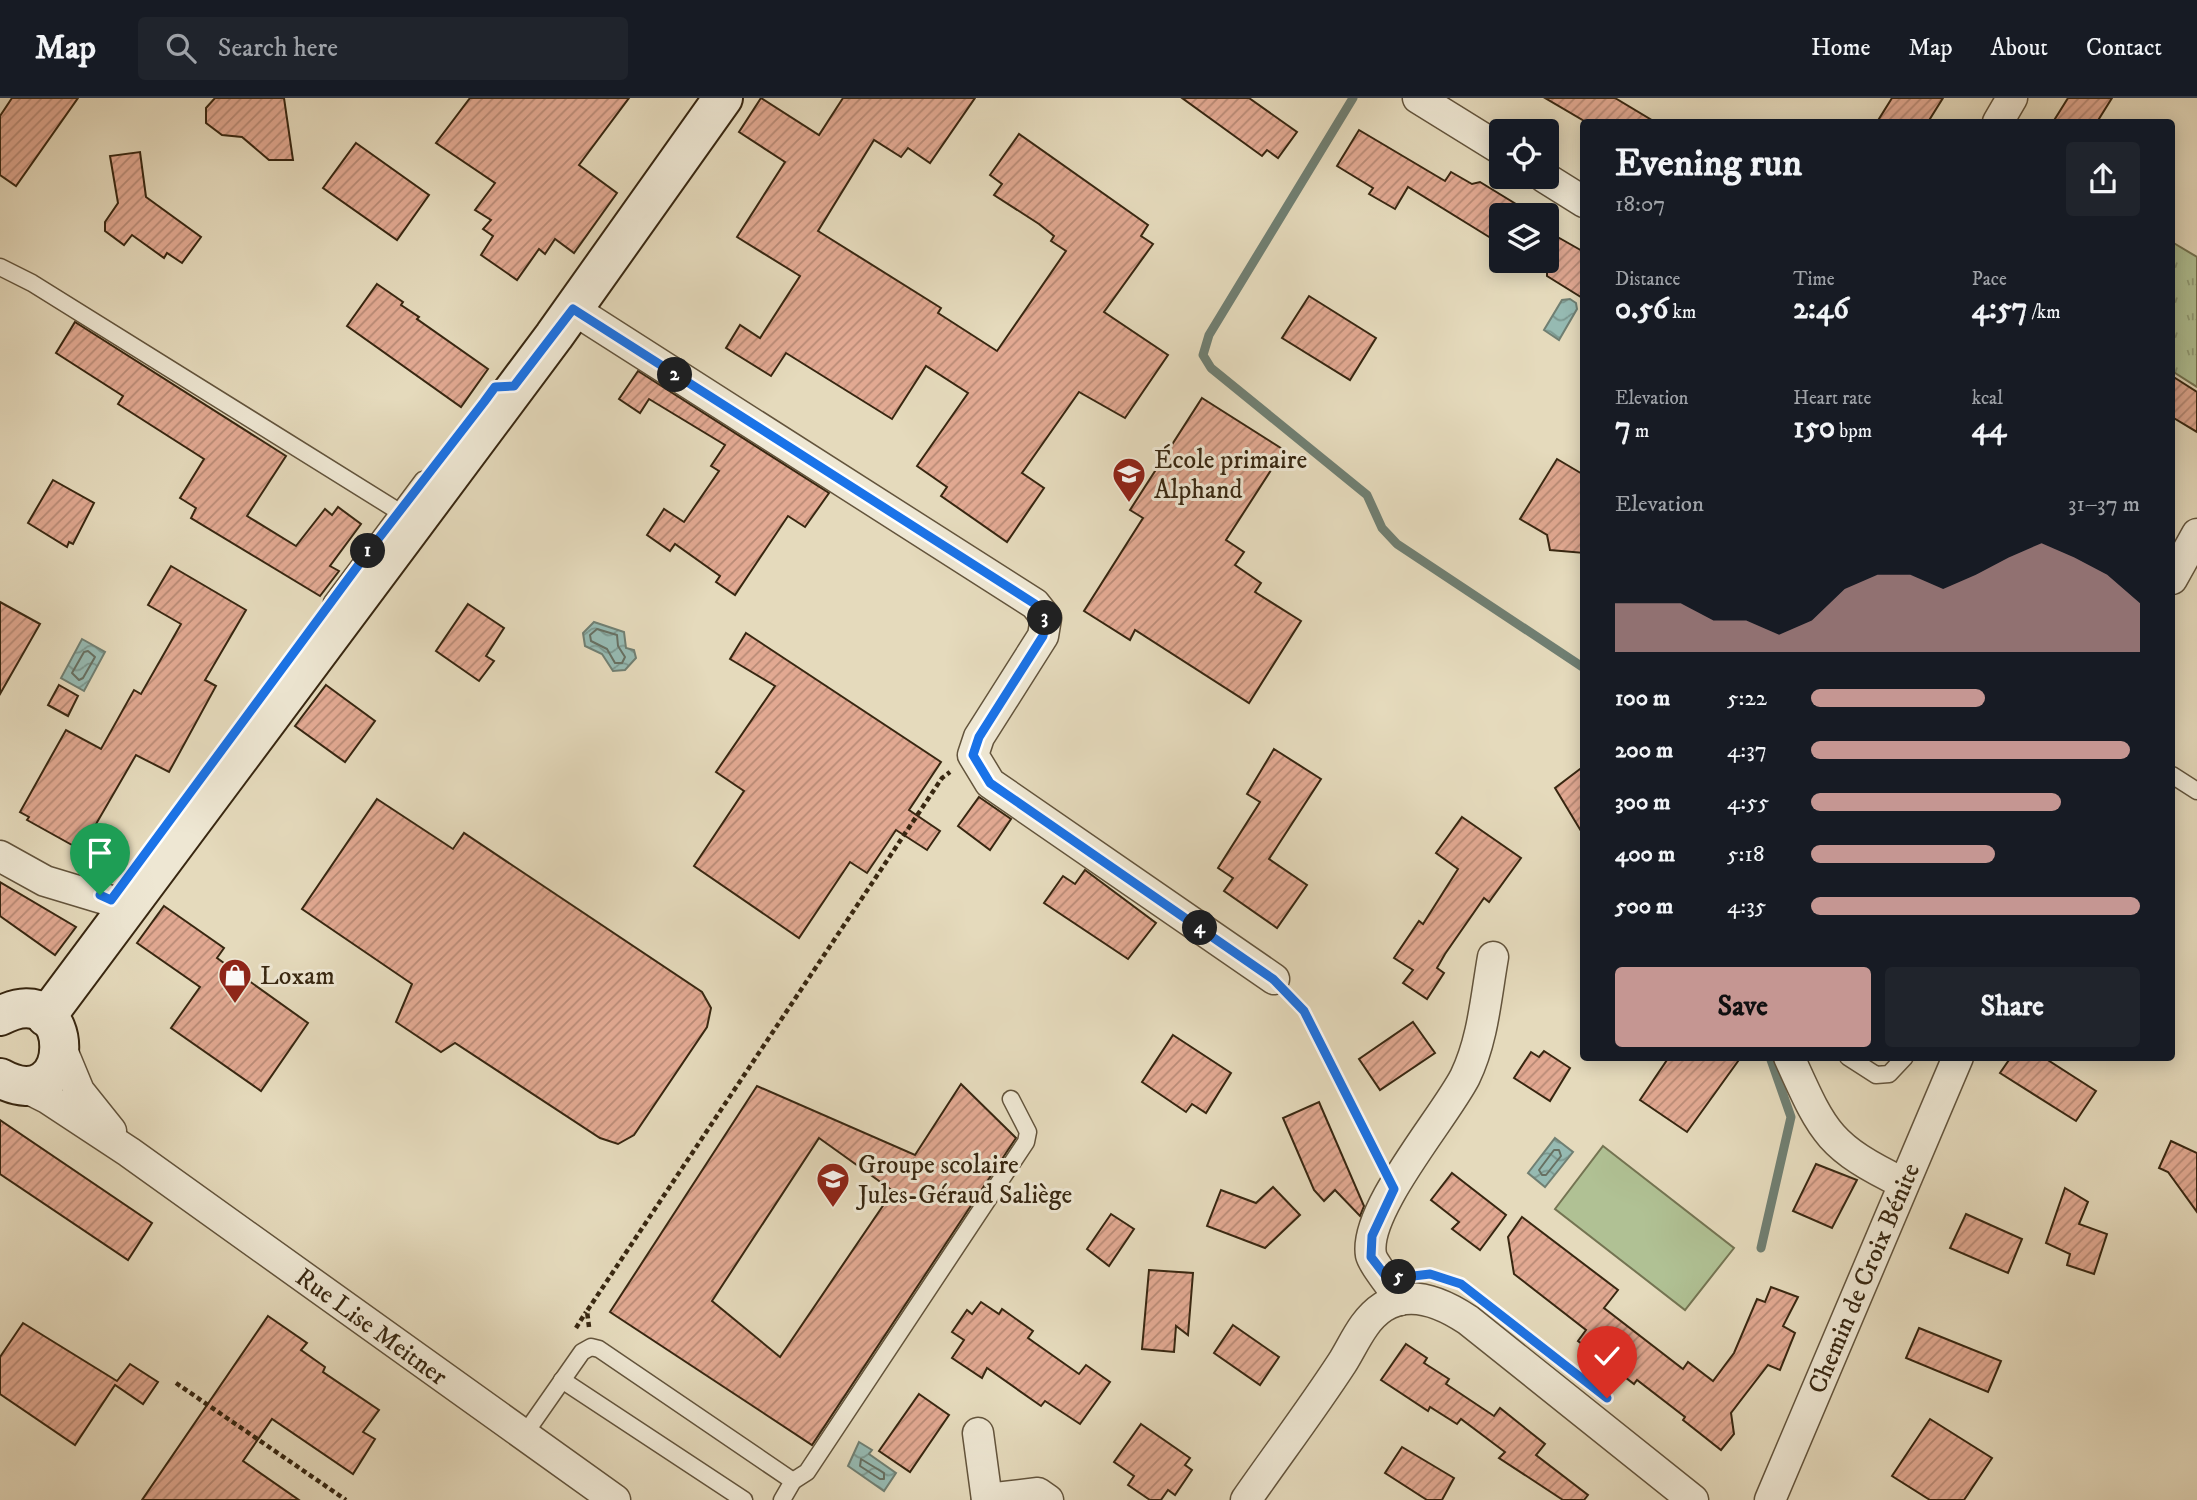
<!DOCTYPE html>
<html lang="en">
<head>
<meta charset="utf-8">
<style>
	body { margin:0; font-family:"IM FELL DW Pica",serif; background:#20242c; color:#f1f3f6; height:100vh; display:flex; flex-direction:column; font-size:26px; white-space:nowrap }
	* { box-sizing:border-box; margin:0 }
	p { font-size:23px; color:#9ea1a6 }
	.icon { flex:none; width:38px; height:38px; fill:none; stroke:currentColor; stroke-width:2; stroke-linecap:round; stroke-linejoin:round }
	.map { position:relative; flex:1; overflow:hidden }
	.drawer { position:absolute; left:1580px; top:21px; width:595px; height:942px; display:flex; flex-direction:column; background:#171b24; border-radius:7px; box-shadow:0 4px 18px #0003 }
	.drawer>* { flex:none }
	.buttons { position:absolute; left:1489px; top:21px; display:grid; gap:14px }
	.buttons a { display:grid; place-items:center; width:70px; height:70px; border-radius:7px; background:#171b24; box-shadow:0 4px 18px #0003; font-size:35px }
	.pin { position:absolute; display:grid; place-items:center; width:60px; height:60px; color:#fff; margin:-72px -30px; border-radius:50% 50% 50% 0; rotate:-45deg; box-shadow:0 0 7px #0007 }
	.pin .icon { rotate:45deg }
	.km { position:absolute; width:35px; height:35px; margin:-18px; border-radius:50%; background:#222; color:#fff; font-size:19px; line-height:35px; text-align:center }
	.round { display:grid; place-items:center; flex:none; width:74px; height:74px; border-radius:7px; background:#20242c }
	.summary { display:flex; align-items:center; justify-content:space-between; height:119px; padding:0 35px }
	h1 { font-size:38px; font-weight:700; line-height:52px }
	.metrics { display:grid; grid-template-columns:repeat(3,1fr); gap:10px; height:119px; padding:7px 35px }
	.metrics div { display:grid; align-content:center }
	.metrics b { font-size:30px; font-weight:700 }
	.metrics small { font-size:19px; font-weight:400 }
	.metrics p { font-size:19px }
	.chart { height:196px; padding:14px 35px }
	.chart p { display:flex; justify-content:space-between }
	.chart svg { width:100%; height:126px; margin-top:7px; fill:#c59692; opacity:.7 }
	.primary-button { display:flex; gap:14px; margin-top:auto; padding:14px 35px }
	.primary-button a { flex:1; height:80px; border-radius:7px; background:#c59692; color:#111; font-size:28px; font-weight:700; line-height:80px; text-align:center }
	.primary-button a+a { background:#20242c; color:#f1f3f6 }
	ul { padding:0 35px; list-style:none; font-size:23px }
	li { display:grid; grid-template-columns:112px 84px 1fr; align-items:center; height:52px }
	li i { height:18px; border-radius:9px; background:#c59692 }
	header { display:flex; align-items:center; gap:42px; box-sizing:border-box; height:98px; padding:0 35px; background:#171b24; border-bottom:2px solid #363941 }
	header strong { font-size:33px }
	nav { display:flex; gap:38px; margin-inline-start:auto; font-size:24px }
	.search { width:490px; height:63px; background:#20242c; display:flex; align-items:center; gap:18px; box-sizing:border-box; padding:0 24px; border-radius:7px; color:#9ea1a6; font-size:26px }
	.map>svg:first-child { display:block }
</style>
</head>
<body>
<header>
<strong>Map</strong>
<div class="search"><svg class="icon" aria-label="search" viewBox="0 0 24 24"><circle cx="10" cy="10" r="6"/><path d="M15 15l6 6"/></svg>Search here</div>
<nav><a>Home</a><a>Map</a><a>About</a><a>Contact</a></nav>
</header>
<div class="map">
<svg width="2197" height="1402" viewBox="0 0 2197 1402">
	<defs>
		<pattern id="grass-tufts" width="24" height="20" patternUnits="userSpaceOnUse" patternTransform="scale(1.75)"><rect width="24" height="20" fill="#b0c194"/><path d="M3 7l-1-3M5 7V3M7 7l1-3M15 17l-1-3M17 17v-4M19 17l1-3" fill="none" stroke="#909d77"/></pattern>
		<pattern id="water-waves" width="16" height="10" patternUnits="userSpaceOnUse" patternTransform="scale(1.75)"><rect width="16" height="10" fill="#96bab2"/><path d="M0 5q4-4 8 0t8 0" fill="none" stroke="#7b978f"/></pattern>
		<pattern id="building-hatch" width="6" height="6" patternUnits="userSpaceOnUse" patternTransform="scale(1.75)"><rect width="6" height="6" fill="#e2a992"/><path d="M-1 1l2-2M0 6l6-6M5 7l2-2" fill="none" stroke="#b88a76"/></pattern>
	</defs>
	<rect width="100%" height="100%" fill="#e5dabc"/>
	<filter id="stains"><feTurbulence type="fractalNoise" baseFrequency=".00286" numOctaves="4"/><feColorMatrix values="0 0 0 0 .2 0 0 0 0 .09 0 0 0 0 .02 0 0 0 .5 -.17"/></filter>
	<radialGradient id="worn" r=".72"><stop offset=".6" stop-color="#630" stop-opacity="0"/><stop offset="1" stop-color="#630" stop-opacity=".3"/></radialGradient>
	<polygon fill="url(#grass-tufts)" stroke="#747452" stroke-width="2" points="2172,144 2197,159 2197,289 2172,273"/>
	<polygon fill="#b0c194" stroke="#747452" stroke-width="2" points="1603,1048 1734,1150 1685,1212 1555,1111"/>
	<g fill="url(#water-waves)" stroke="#707f72" stroke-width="2">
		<polygon points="1570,201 1576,205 1577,211 1559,242 1544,232 1562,202"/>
		<polygon points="594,524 624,534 626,550 634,552 636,560 625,572 613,573 602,556 585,548 583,535"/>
		<polygon points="82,541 105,554 84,593 61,580"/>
		<polygon points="1555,1040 1573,1054 1545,1089 1528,1075"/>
		<polygon points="859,1344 872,1352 869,1356 896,1375 884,1393 848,1368"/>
	</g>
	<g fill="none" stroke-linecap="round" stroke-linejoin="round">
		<g stroke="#677062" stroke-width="2">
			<polygon points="597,531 617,537 618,548 625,559 622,565 615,565 607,551 591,543 590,537"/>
			<polygon points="88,553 95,559 83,580 79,582 72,575 84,554"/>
			<polygon points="1554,1052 1559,1052 1561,1058 1546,1077 1542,1077 1539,1072"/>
			<polygon points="861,1361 884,1375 884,1381 880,1381 860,1368"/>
		</g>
		<g stroke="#707f72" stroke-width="9">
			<polyline points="1353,0 1209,237 1203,257 1211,270 1367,397 1382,430 1397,446 1584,570"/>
			<polyline points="1761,1150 1791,1019 1770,959"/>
		</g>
	</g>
	<g fill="url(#building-hatch)" stroke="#382711" stroke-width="2" fill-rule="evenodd">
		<polygon points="12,0 78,0 16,88 0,77 0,18"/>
		<polygon points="215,0 284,0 293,62 269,62 242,39 222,37 206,25 206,10"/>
		<polygon points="470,0 629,0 579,67 617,95 574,155 555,141 545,156 539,151 517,182 481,157 493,138 483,131 491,122 475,112 495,85 436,45"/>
		<polygon points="761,0 819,37 843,0 975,0 930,65 908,50 901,59 874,42 818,133 941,210 938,215 997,253 1066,153 1051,143 1054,138 1039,126 994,97 1002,86 990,77 1019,36 1148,127 1141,138 1153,146 1104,214 1168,257 1125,320 1079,294 1022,375 1044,390 1007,444 941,398 947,389 917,368 968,295 926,268 892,321 786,255 771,278 726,250 740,227 760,240 800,178 737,139 785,64 739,34"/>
		<polygon points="1182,0 1249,0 1297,34 1278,60 1267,52 1262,58"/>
		<polygon points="1545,0 1615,0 1655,24 1586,24"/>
		<polygon points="1892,0 1943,0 1928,24 1877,24"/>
		<polygon points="2068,0 2112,0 2097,24 2053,24"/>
		<polygon points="1359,32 1445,83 1451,74 1472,86 1480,84 1516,106 1509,117 1502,117 1502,130 1494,142 1408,89 1395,111 1369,96 1373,90 1337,68"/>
		<polygon points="356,45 429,97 397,142 323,90"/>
		<polygon points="140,54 146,99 201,139 182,165 167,155 164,160 132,137 124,147 105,133 105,124 118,105 110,58"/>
		<polygon points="1547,133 1584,154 1584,201 1547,178"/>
		<polygon points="377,186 403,204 401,207 419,219 417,221 488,271 461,309 347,228"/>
		<polygon points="1309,198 1376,240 1350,282 1282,240"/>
		<polygon points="75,224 286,358 247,418 296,448 325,411 332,417 338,409 361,426 330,468 339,473 320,498 191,420 196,410 180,400 204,361 118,306 123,298 56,255"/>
		<polygon points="638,273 829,395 805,429 788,418 735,497 716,484 720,478 675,446 670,453 647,437 664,411 684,424 719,373 711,368 725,347 649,301 640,315 619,301"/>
		<polygon points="2172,278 2197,294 2197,334 2172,319"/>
		<polygon points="1202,300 1284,352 1226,442 1244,454 1235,467 1261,485 1255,494 1301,523 1249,605 1135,532 1130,542 1084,513 1143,420 1130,412"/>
		<polygon points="1557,361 1584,377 1584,455 1550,452 1547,437 1520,421"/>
		<polygon points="53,382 94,405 73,446 69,444 67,449 28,425"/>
		<polygon points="171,468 246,512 205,582 216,588 169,674 136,657 81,752 27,722 29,719 20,714 66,632 101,651 134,592 141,596 181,526 148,507"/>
		<polygon points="0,504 40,526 0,596"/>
		<polygon points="468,506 504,530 486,558 494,563 479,583 436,553"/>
		<polygon points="746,535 941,664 909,712 940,733 927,752 896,732 867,775 850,764 799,840 694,768 744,693 716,674 775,588 730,561"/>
		<polygon points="59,587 78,598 68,618 48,607"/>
		<polygon points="326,587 375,623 345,664 295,628"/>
		<polygon points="1274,651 1321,681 1269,761 1307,787 1277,830 1224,793 1233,780 1218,770 1260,704 1247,696"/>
		<polygon points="1584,668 1584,738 1555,690"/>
		<polygon points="979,699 1011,721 990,752 958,728"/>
		<polygon points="377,701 453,751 464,735 702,894 711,910 707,929 634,1037 618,1046 600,1040 455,945 441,954 396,924 412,886 302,811"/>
		<polygon points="1462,719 1521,760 1489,804 1484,800 1445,856 1437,870 1444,875 1427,901 1403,885 1413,872 1394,860 1419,823 1423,826 1458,771 1436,755"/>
		<polygon points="1085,772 1156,825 1128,861 1044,805 1063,778 1075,786"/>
		<polygon points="0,784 76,829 55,857 0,818"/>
		<polygon points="164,808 224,850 217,860 308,925 261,993 171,930 200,889 137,845"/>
		<polygon points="1413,924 1435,955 1380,992 1359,961"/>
		<polygon points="1173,937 1231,975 1206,1015 1192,1006 1186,1014 1142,984"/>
		<polygon points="1544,953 1570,970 1550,1003 1514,980 1531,954 1539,959"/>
		<polygon points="1669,959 1741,959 1687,1034 1640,1002"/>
		<polygon points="2011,959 2043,959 2096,993 2076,1023 2000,975"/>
		<path d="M961 986 1016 1040 812 1347 610 1214 757 988 915 1057ZM819 1040 893 1093 780 1259 712 1203Z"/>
		<polygon points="1319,1004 1364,1108 1360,1118 1335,1092 1324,1103 1314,1092 1283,1020"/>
		<polygon points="0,1022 152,1125 128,1162 0,1076"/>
		<polygon points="2171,1043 2197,1055 2197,1114 2168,1074 2159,1070"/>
		<polygon points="1816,1066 1857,1082 1832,1130 1793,1113"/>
		<polygon points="1452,1075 1506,1117 1480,1152 1452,1131 1459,1124 1431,1102"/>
		<polygon points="1273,1089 1300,1117 1265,1150 1207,1128 1221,1092 1256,1105"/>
		<polygon points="2065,1090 2088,1104 2079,1126 2107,1136 2094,1176 2067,1167 2070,1156 2046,1145"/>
		<polygon points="1111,1116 1134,1131 1109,1168 1087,1151"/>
		<polygon points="1966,1116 2022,1141 2008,1175 1950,1150"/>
		<polygon points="1522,1119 1618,1192 1604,1210 1683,1271 1688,1264 1713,1283 1734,1255 1757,1201 1765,1204 1771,1189 1798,1199 1783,1228 1795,1235 1780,1272 1768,1267 1731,1315 1734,1336 1721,1352 1683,1322 1685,1319 1637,1282 1634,1286 1578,1243 1586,1232 1514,1176 1508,1139"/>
		<polygon points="1149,1172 1193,1175 1188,1237 1176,1228 1174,1254 1142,1251"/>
		<polygon points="981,1204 999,1216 1002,1211 1033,1233 1028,1240 1079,1276 1086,1267 1110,1284 1080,1326 1045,1303 1041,1308 987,1270 982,1280 952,1260 964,1242 952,1234 967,1212 972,1216"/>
		<polygon points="268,1218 307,1245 301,1252 325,1269 323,1274 379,1312 363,1334 375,1341 353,1376 272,1321 243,1363 299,1402 142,1402"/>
		<polygon points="23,1225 117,1283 130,1266 158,1284 143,1306 115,1287 75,1347 0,1296 0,1259"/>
		<polygon points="1233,1227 1279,1259 1260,1287 1214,1255"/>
		<polygon points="1919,1230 2001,1263 1988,1294 1906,1260"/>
		<polygon points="1406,1246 1427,1260 1424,1265 1449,1281 1446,1286 1494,1318 1500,1310 1545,1346 1536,1357 1588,1397 1584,1402 1563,1402 1499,1360 1505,1354 1461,1321 1457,1326 1430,1309 1428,1313 1381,1282"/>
		<polygon points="919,1296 949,1317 910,1374 879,1353"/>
		<polygon points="1930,1321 1992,1360 1964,1402 1930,1402 1892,1378"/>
		<polygon points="1141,1326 1190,1360 1185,1367 1192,1372 1175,1397 1168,1392 1161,1402 1150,1402 1128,1387 1134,1378 1114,1364"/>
		<polygon points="1402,1349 1454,1380 1442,1402 1427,1402 1385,1375"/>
	</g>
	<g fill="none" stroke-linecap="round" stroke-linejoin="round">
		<defs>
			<g id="service">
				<polyline points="0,169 32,185 406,418"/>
				<polyline points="332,504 423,382"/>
				<polyline points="2172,677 2197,693"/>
				<polyline points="1848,959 1876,977 1889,976 1905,959"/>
				<polyline points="562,1282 744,1402"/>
				<polyline points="524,1337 582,1254 591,1249 599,1251 793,1383 782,1402"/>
				<polyline points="793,1383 807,1374 1026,1044 1028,1034 1011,1001"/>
			</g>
			<g id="minor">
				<polyline points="1418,0 1502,52"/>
				<polyline points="1998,24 2012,0"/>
				<polyline points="1544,79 1584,104"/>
				<polyline points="573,211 1035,506 1046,520 1043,538 979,639 973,657 990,685 1274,881"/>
				<polyline points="2172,481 2197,436"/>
				<polyline points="0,758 45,783 128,808"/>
				<polyline points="62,952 79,993 111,1033"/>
				<path d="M1789 959C1823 1034 1827 1048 1903 1085"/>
				<polyline points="23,988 47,1000 129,1054 615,1402"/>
				<path d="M1400 1202C1394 1191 1373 1166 1371 1157 1363 1113 1444 1020 1465 979 1483 942 1486 899 1493 859"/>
				<polyline points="978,1335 987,1402"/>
				<polyline points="987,1401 1038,1395 1048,1402"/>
				<path d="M1246 1402C1278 1356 1312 1311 1342 1265 1354 1246 1363 1222 1383 1209 1411 1190 1444 1206 1468 1222L1693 1402"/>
				<polyline points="1770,1402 1958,959"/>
			</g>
			<g id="secondary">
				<path d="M0 918C80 876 78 1023 0 980"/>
				<polyline points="46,919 554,238 723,0"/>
			</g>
		</defs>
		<use href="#service" stroke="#63543c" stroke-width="19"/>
		<use href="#minor" stroke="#63543c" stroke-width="33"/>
		<use href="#secondary" stroke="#382711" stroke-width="42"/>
		<g stroke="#382711" stroke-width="4.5" stroke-dasharray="5 3.5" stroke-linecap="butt">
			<polyline points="1293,902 1304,913 1379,1060"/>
			<polyline points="589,1229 587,1213 942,680 950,674"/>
			<polyline points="576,1230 586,1214"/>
			<polyline points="176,1285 346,1402"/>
		</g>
		<use href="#service" stroke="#eee7d3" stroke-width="16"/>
		<use href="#minor" stroke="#eee7d3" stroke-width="30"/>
		<use href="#secondary" stroke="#eee7d3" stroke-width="38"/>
	</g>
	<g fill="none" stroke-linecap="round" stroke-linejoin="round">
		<defs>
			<polyline id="route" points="100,797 111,802 368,454 484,304 495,289 514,288 573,211 1035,506 1046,520 1043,538 979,639 973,657 990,685 1273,881 1304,913 1394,1091 1372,1138 1371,1159 1388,1181 1430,1176 1461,1186 1607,1300"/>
		</defs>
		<use href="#route" stroke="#fff" stroke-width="14"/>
		<use href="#route" stroke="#1a73e8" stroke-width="9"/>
	</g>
	<defs>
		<symbol id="school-pin" viewBox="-11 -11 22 30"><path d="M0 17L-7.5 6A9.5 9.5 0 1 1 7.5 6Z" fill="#8f2418" stroke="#eee7d3"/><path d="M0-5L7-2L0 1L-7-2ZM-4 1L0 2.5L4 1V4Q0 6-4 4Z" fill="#fff"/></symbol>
		<symbol id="shop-pin" viewBox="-11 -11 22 30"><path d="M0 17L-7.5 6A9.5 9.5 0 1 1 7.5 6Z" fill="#8f2418" stroke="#eee7d3"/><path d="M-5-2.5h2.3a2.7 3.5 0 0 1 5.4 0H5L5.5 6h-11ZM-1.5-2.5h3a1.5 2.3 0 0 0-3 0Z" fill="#fff"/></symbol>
	</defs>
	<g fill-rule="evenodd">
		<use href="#school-pin" x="1110" y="357" width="38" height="52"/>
		<use href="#shop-pin" x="216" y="858" width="38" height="52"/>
		<use href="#school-pin" x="814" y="1062" width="38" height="52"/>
	</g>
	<g text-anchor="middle" stroke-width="6" stroke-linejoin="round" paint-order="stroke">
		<g font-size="26" fill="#382711" stroke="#eee7d3" text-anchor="start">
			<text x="1154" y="370">École primaire<tspan x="1154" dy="30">Alphand</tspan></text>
			<text x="260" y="886">Loxam</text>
			<text x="858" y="1075">Groupe scolaire<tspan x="858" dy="30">Jules-Géraud Saliège</tspan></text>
		</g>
		<g font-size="26" fill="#382711" stroke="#eee7d3">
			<text transform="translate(1863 1180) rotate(-67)" y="9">Chemin de Croix Bénite</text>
			<text transform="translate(372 1228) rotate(36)" y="9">Rue Lise Meitner</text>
		</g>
	</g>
	<rect width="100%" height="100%" filter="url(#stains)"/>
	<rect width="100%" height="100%" fill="url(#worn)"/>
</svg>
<div class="buttons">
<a><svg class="icon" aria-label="locate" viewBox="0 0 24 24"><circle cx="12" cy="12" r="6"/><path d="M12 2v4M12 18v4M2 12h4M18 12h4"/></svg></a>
<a><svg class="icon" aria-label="layers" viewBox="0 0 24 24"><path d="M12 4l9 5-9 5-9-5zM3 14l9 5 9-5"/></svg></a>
</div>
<div class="pin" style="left:100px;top:797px;background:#1e9e55"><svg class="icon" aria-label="arrive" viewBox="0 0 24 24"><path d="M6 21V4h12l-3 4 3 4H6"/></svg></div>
<div class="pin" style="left:1607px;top:1300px;background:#d93025"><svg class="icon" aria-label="check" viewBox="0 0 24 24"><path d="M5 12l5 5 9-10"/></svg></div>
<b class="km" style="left:368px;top:453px">1</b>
<b class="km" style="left:675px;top:277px">2</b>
<b class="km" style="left:1045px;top:520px">3</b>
<b class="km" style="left:1200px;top:830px">4</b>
<b class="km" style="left:1399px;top:1179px">5</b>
<section class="drawer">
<div class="summary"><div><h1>Evening run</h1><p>18:07</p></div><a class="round"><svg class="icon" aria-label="share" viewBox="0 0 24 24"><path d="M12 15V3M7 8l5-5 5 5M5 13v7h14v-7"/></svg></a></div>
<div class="metrics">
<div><p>Distance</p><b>0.56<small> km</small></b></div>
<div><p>Time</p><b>2:46</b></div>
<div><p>Pace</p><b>4:57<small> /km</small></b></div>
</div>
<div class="metrics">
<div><p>Elevation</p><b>7<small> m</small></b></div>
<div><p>Heart rate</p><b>150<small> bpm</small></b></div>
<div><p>kcal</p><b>44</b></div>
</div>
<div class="chart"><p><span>Elevation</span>31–37 m</p>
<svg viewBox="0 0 160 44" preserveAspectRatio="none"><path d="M0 44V27L10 27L20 27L30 33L40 33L50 38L60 33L70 22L80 17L90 17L100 22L110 17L120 11L130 6L140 11L150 17L160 27V44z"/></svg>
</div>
<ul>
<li><b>100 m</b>5:22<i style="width:53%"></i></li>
<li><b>200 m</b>4:37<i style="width:97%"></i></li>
<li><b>300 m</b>4:55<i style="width:76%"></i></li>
<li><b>400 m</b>5:18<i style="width:56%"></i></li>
<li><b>500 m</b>4:35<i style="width:100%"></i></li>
</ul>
<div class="primary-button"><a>Save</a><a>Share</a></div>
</section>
</div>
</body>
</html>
